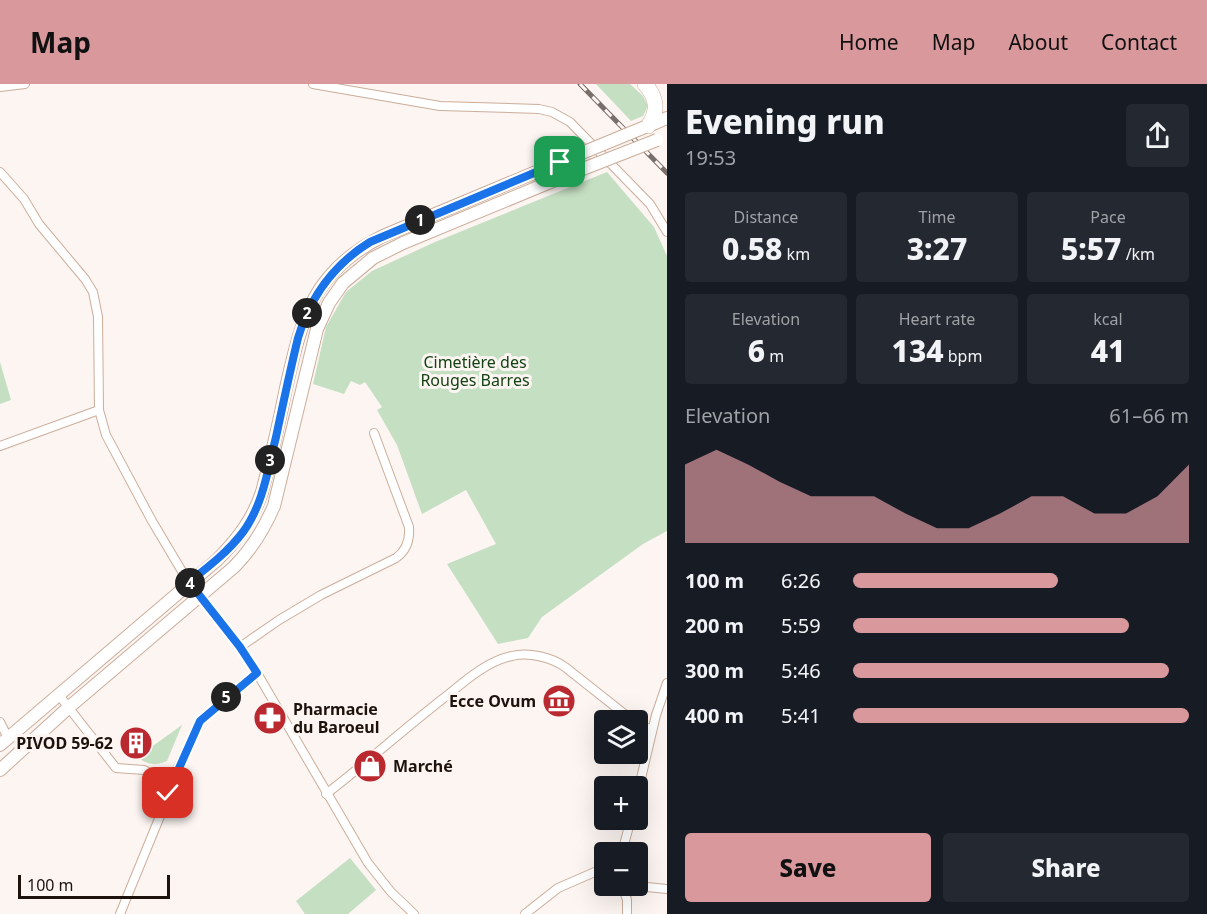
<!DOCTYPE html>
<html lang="en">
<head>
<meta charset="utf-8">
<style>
	body { margin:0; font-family:"Noto Sans",sans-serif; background:#242831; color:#f1f3f6; height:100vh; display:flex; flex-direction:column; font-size:22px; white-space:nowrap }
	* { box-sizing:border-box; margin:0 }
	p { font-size:20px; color:#9ea1a6 }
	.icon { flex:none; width:33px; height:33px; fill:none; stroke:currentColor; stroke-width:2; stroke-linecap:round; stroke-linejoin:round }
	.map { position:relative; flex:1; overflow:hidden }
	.sheet { display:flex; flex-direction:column; background:#171b24; width:540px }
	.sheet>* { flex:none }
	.fabs { position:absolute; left:594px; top:626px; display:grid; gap:12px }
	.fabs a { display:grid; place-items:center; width:54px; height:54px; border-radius:6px; background:#171b24; box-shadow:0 6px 24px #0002; font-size:30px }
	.scale { position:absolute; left:18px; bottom:15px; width:152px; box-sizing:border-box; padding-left:6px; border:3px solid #1d120c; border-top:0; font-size:16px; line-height:21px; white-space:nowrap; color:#1d120c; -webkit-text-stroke:4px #fcf5f2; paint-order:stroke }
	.pin { position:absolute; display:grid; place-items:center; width:51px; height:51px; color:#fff; margin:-26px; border-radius:12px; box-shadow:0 3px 9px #0006 }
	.km { position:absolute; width:30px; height:30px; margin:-15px; border-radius:50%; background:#222; color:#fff; font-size:16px; line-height:30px; text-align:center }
	.round { display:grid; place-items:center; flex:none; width:63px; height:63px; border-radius:6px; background:#242831 }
	.headline { display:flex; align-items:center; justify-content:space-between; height:102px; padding:0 18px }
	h1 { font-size:33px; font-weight:800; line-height:45px }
	.metrics { display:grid; grid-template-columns:repeat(3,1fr); gap:9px; height:102px; padding:6px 18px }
	.metrics div { display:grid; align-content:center; border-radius:6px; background:#242831; text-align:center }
	.metrics b { font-size:30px; font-weight:800 }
	.metrics small { font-size:16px; font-weight:400 }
	.metrics p { font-size:16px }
	.chart { height:168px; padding:12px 18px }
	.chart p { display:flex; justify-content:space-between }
	.chart svg { width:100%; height:108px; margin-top:6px; fill:#d8989c; opacity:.7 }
	.action { display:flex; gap:12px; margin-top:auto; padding:12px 18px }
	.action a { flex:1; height:69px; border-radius:6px; background:#d8989c; color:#111; font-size:24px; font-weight:800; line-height:69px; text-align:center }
	.action a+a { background:#242831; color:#f1f3f6 }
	ul { padding:0 18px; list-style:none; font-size:20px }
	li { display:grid; grid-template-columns:96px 72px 1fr; align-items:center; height:45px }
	li i { height:15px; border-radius:8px; background:#d8989c }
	header { display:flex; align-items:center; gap:36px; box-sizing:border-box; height:84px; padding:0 30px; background:#d8989c; color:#111 }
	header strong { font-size:28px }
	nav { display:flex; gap:33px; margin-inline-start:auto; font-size:21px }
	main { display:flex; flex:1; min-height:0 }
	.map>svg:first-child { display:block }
</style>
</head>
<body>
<header>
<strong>Map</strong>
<nav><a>Home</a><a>Map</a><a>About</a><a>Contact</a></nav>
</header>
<main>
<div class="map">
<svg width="667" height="830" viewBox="0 0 667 830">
	<rect width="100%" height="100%" fill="#fcf5f2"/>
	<g fill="#c5dfc3">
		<polygon points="596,0 630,0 643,12 648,22 643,32 631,37"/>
		<polygon points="607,88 654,143 667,172 667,447 643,460 542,533 528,554 498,560 447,480 496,460 466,406 422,430 397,361 377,326 382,323 365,298 360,301 351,297 344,310 313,300 326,243 346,208 372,187 435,158"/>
		<polygon points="0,278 11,316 0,320"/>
		<path d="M182 641 167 677C157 681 151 681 141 676L150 664Z"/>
		<polygon points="350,774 376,806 348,830 305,830 296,817"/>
	</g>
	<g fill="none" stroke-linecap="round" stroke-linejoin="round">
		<defs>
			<g id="street">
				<polyline points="313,0 440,22 539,25 552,28 570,38 650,120 667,148"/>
				<polyline points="0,3 25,0"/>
				<polyline points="0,88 24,115 39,140 85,195 93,208 98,233 99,326 106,351 152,437 183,489 240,563 257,589 368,779 391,808 414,830"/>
				<polyline points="0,362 99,326"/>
				<path d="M240 563 279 536 321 511 396 474C406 467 410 456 409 443L374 349"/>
				<polyline points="58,610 116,684 144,686 171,699"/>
				<polyline points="0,638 8,654"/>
				<polyline points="638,640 652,646"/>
				<polyline points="638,707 656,631 667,599"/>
				<path d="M326 710C368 678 407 642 449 610 467 595 488 577 512 572 529 568 551 573 565 583L632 636"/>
				<polyline points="622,768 631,735"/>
				<polyline points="622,801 627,816 627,830"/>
				<polyline points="625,809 647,803 667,805"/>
				<polyline points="120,830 165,720 171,699 200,637 257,589"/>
				<polyline points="525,830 558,804 604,784"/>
			</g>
			<g id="secondary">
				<polyline points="646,43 667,34"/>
				<path d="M0 661 217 476C238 455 253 435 262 408 271 374 279 339 286 304 302 233 313 187 383 152L560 78"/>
				<path d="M0 686 68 624 234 483C252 465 264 445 274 422L317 245 329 219 343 199 373 174 403 159 565 92"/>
			</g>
			<path id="highway" d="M645 0C657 14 659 27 648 42"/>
		</defs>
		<use href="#street" stroke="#ccad9a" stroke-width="10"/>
		<use href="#secondary" stroke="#ccad9a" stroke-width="14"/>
		<use href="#highway" stroke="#ccad9a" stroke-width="16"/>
		<use href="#street" stroke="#fff" stroke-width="8"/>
		<use href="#secondary" stroke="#fff" stroke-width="12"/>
		<use href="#highway" stroke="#fff" stroke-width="15"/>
		<defs>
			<polyline id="rail" points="580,0 667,89"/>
		</defs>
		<use href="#rail" stroke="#786e6a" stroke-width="5"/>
		<use href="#rail" stroke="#fcf5f2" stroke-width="3" stroke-dasharray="9" stroke-linecap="butt"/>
		<defs>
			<g id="secondary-bridge">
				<polyline points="560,78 645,43"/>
				<polyline points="565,92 657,56"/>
			</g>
		</defs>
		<use href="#secondary-bridge" stroke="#ccad9a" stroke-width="14" stroke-linecap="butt"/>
		<use href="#secondary-bridge" stroke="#fff" stroke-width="12"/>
	</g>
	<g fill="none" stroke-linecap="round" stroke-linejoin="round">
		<defs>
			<path id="route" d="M168 709 200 637 257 589 240 563 189 498C208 483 228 468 243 448 263 421 268 385 276 353 283 320 290 287 298 254 310 213 333 181 370 158L560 78"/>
		</defs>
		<use href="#route" stroke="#fff" stroke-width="12"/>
		<use href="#route" stroke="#1a73e8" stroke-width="8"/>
	</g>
	<defs>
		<symbol id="museum-disc" viewBox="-11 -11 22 22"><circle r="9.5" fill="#b9292f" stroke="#fcf5f2"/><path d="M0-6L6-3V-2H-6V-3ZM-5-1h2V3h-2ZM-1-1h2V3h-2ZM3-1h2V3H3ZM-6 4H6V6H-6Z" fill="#fff"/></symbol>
		<symbol id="pharmacy-disc" viewBox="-11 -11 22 22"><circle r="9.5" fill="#b9292f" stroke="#fcf5f2"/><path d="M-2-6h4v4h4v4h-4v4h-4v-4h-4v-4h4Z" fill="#fff"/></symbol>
		<symbol id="building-disc" viewBox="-11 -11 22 22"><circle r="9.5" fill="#b9292f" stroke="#fcf5f2"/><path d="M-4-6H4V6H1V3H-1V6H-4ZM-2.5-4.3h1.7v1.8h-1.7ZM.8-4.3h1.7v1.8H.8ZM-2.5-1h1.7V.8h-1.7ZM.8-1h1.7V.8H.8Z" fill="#fff"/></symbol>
		<symbol id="shop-disc" viewBox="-11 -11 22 22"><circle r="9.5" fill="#b9292f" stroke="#fcf5f2"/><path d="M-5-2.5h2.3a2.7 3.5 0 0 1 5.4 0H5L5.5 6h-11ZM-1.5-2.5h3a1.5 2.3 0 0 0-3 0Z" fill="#fff"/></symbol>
	</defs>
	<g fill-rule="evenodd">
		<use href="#museum-disc" x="540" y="598" width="38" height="38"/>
		<use href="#pharmacy-disc" x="251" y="615" width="38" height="38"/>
		<use href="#building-disc" x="117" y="640" width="38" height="38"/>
		<use href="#shop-disc" x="351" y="663" width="38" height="38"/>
	</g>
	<g text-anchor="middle" stroke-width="6" stroke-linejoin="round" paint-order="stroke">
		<g font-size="16" fill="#134213" stroke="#fcf5f2">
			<text x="475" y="284">Cimetière des<tspan x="475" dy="18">Rouges Barres</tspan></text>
		</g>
		<g font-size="16" font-weight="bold" fill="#1d120c" stroke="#fcf5f2" text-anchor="end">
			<text x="536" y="623">Ecce Ovum</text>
			<text x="293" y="631" text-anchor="start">Pharmacie<tspan x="293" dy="18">du Baroeul</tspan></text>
			<text x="113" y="665">PIVOD 59-62</text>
			<text x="393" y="688" text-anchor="start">Marché</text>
		</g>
	</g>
</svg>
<div class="fabs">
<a><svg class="icon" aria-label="layers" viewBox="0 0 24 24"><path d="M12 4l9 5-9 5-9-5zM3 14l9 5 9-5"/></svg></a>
<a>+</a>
<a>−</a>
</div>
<div class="scale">100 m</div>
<div class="pin" style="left:560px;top:78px;background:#1e9e55"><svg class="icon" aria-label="arrive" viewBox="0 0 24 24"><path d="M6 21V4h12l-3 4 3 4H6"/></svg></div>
<div class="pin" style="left:168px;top:709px;background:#d93025"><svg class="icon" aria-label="check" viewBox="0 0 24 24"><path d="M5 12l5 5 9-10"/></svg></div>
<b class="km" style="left:420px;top:136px">1</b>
<b class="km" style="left:307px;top:229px">2</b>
<b class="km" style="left:270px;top:376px">3</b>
<b class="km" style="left:190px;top:499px">4</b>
<b class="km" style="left:226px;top:613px">5</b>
</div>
<section class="sheet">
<div class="headline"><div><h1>Evening run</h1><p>19:53</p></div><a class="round"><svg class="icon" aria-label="share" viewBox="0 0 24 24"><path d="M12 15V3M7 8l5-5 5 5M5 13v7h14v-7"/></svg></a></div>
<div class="metrics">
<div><p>Distance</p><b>0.58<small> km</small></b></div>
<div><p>Time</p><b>3:27</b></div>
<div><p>Pace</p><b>5:57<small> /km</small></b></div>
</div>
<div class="metrics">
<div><p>Elevation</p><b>6<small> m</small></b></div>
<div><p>Heart rate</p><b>134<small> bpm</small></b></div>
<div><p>kcal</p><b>41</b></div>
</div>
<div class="chart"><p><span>Elevation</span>61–66 m</p>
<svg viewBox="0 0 160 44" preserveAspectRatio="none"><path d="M0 44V12L10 6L20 12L30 19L40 25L50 25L60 25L70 32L80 38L90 38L100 32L110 25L120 25L130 32L140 32L150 25L160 12V44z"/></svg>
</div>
<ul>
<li><b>100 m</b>6:26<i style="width:61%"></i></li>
<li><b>200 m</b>5:59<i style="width:82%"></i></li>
<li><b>300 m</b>5:46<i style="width:94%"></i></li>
<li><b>400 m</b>5:41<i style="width:100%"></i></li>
</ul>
<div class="action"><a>Save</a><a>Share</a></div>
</section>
</main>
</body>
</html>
